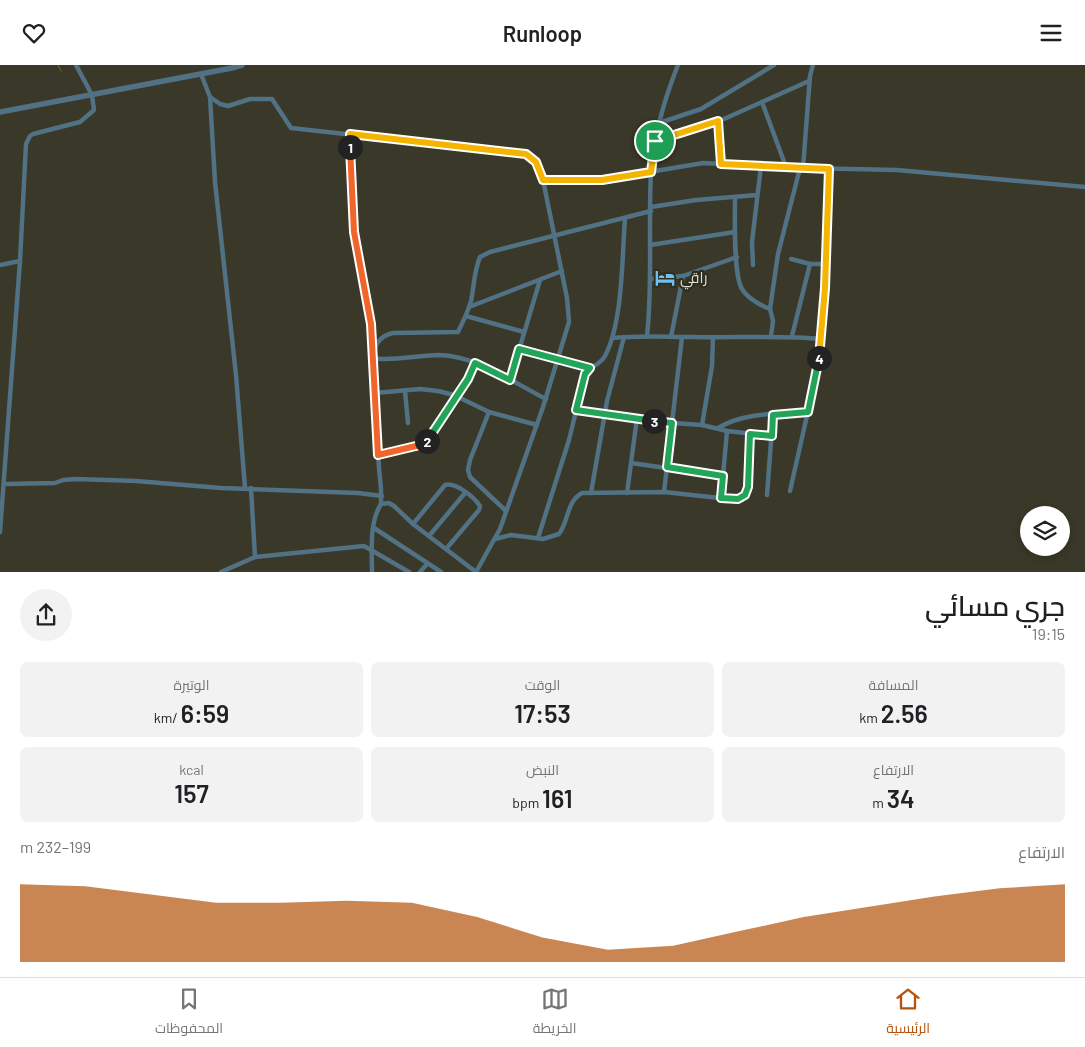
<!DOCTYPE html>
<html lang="ar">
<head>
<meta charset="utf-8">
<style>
	body { margin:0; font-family:Barlow,Cairo,sans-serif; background:#f2f2f2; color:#202124; direction:rtl; height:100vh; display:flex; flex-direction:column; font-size:19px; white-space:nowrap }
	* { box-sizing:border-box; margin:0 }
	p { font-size:16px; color:#757577 }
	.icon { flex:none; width:28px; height:28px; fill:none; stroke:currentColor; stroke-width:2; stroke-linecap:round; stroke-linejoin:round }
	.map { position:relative; height:507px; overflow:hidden; direction:ltr }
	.side { display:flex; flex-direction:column; background:#fff; flex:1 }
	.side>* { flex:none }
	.buttons { position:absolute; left:1020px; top:441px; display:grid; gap:10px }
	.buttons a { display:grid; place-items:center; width:50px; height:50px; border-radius:50%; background:#fff; box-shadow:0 2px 8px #0003; font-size:25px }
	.pin { position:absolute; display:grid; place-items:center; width:42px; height:42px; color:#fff; margin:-21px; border:2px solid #fff; border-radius:50%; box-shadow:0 1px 5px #0007 }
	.km { position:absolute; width:25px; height:25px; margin:-12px; border-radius:50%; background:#222; color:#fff; font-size:14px; line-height:25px; text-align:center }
	.round { display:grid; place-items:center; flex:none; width:52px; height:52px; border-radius:26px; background:#f2f2f2 }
	.summary { display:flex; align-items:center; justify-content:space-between; height:85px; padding:0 20px }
	h1 { font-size:28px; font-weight:600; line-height:38px }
	.metrics { display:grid; grid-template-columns:repeat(3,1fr); gap:8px; height:85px; padding:5px 20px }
	.metrics div { display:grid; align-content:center; border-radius:8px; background:#f2f2f2; text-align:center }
	.metrics b { font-size:25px; font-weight:600 }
	.metrics small { font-size:14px; font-weight:400 }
	.metrics p { font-size:14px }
	.chart { height:140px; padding:10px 20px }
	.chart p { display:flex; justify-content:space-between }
	.chart svg { width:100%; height:90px; margin-top:5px; fill:#b45309; opacity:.7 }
	header { display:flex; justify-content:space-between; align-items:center; height:65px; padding:0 20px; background:#fff; font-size:22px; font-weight:600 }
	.dock { display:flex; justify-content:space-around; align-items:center; height:70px; border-top:1px solid #e0e0e0; background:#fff; font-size:14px; color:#757577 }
	.dock a { display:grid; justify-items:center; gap:2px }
	.dock .on { color:#b45309 }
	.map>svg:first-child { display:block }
</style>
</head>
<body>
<header><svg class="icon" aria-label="menu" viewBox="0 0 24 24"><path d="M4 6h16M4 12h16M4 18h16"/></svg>Runloop<svg class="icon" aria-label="heart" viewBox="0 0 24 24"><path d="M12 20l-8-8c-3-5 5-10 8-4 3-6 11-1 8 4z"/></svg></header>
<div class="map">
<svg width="1085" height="507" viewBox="0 0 1085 507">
	<rect width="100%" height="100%" fill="#3a3828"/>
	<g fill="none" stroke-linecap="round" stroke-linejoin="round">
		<polyline stroke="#796d12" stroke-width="1" points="58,0 61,6"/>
		<g stroke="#517184" stroke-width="4.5">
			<polyline points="201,9 210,32 220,39 228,41 250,34 272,34 291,63 526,89 536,97 543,115 567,233 569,257 543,342 500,464 476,507"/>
			<polyline points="210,32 215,117 236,310 245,423"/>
			<polyline points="762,37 786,102"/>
			<polyline points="718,56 721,99"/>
			<polyline points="659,58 701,44 774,0"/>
			<polyline points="350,69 354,167 371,259 373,286"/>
			<polyline points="655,76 715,58 809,16"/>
			<polyline points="803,103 810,11 813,0"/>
			<polyline points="543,115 602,115 703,98 803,103 897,105 1085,122"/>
			<path d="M735 132C735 151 733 209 742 224 748 234 760 240 770 244"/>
			<polyline points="651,142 696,135 757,130"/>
			<polyline points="650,180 735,167"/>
			<polyline points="791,194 810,199 826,199"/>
			<polyline points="0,200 20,196"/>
			<polyline points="753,200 752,177 761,101"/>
			<polyline points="650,214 683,211 737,192"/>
			<polyline points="469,242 562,206"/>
			<polyline points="466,251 524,267"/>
			<path d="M647 271C653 217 648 161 651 107 654 70 664 35 678 0"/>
			<polyline points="771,271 773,256 770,244 778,189 800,103"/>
			<polyline points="792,271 810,199"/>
			<polyline points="671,272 683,211"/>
			<path d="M613 273C640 270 667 272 694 272 737 273 779 270 822 274"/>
			<polyline points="519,284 591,303"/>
			<path d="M373 293C389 297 419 290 439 290 477 291 512 317 546 334"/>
			<polyline points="510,315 540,215"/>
			<polyline points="405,326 408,358"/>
			<polyline points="375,328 420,324 438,326 454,330 489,347 537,360"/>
			<polyline points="576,345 672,358 702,360 727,366 772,371"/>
			<polyline points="489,347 470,395 468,405 470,412 506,446"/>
			<polyline points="702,360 712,301 713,272"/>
			<path d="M718 363C744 347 778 349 808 347"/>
			<polyline points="378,390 420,380 427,376 468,314 475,298"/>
			<polyline points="631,398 723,411"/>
			<polyline points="4,419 55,418 63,415 76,414 136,416 221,423 358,428 382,431"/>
			<polyline points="251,423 255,492"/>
			<polyline points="790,426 818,302 825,223 829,104"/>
			<polyline points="664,427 682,272"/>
			<polyline points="591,428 607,336 624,272"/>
			<polyline points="627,428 637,353"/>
			<polyline points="767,430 773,350"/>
			<polyline points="721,433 727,366"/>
			<path d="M381 439V424L379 403 373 294C374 280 379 271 393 268L458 267C463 257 468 247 471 236 474 222 474 206 480 192L490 187 651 146"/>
			<path d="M413 459 445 420C456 417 474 432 480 441L479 445 446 484"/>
			<polyline points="374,463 441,507"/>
			<polyline points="0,467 20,196 26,79 30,71 33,69 80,57 94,45 92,30 76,0"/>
			<polyline points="429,471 465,428"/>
			<path d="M538 473 569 375 585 309C591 301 600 300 605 291 623 257 622 192 625 153"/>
			<path d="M495 474 511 470 543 474 559 469C569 456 566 437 582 428L664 427 738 435 745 430 748 423 750 369"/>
			<polyline points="221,507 255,492 364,481 409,507"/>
			<path d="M372 507C372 485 369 458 381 439L389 438 394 441 413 459 476 507"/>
			<polyline points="420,507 427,499"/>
		</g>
		<polyline stroke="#517184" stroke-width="5.5" points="0,47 232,3 242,0"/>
	</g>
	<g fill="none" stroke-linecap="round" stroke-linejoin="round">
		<defs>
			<polyline id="split-1" points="350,82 350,69 526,89 536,97 543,115 602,115 651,107 655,76"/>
			<polyline id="split-2" points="350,82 354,167 371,259 378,390 420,380 427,376"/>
			<polyline id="split-3" points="427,376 468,314 475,298 510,315 519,284 590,303 585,309 576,345 654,356"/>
			<polyline id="split-4" points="654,356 672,358 667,402 723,411 721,433 738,434 745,430 748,422 750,369 772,371 773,350 808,347 819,293"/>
			<polyline id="split-5" points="655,76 718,56 721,99 829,104 825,223 819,293"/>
		</defs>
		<use href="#split-1" stroke="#fff" stroke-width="10"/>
		<use href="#split-2" stroke="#fff" stroke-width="10"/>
		<use href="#split-3" stroke="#fff" stroke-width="10"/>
		<use href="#split-4" stroke="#fff" stroke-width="10"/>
		<use href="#split-5" stroke="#fff" stroke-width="10"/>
		<use href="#split-1" stroke="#f5b400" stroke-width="6"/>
		<use href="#split-2" stroke="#f0652b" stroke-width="6"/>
		<use href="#split-3" stroke="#22a559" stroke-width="6"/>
		<use href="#split-4" stroke="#22a559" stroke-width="6"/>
		<use href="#split-5" stroke="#f5b400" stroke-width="6"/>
	</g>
	<defs>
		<symbol id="hotel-bare" viewBox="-9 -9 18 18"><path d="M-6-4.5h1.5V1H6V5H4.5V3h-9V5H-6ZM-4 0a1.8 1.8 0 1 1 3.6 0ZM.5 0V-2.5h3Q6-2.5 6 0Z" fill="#6dc2f3" stroke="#302e1e" stroke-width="2.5" paint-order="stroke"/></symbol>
	</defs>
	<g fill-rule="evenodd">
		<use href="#hotel-bare" x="651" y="199" width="28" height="28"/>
	</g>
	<g text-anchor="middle" stroke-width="4.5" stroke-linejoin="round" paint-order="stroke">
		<g font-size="15" fill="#dfded4" stroke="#302e1e" text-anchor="start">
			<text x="680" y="218">راقي</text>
		</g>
	</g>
</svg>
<div class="buttons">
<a><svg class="icon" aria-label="layers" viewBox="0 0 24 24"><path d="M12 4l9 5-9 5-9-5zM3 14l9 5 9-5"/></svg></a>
</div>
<div class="pin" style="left:655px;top:76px;background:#1e9e55"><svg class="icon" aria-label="arrive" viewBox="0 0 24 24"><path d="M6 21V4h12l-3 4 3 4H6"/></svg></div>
<b class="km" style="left:350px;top:82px">1</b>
<b class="km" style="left:427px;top:376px">2</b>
<b class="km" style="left:654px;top:356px">3</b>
<b class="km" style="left:819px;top:293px">4</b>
</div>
<section class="side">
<div class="summary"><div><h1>جري مسائي</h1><p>19:15</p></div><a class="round"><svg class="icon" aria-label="share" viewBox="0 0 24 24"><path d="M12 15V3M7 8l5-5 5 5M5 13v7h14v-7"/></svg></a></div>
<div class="metrics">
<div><p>المسافة</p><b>2.56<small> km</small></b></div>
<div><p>الوقت</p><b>17:53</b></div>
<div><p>الوتيرة</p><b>6:59<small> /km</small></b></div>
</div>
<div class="metrics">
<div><p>الارتفاع</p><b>34<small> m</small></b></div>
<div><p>النبض</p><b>161<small> bpm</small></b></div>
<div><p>kcal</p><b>157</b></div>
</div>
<div class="chart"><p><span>الارتفاع</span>199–232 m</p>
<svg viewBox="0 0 160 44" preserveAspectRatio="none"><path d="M0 44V6L10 7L20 11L30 15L40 15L50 14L60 15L70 22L80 32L90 38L100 36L110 29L120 22L130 17L140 12L150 8L160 6V44z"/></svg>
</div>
</section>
<nav class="dock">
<a class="on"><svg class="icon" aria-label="home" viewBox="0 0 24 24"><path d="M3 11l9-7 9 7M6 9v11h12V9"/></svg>الرئيسية</a>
<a><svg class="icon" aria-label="map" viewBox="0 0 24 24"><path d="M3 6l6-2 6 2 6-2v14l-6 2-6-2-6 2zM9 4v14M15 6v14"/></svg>الخريطة</a>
<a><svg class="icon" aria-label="saved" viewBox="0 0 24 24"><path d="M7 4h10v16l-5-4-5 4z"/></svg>المحفوظات</a>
</nav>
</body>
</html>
